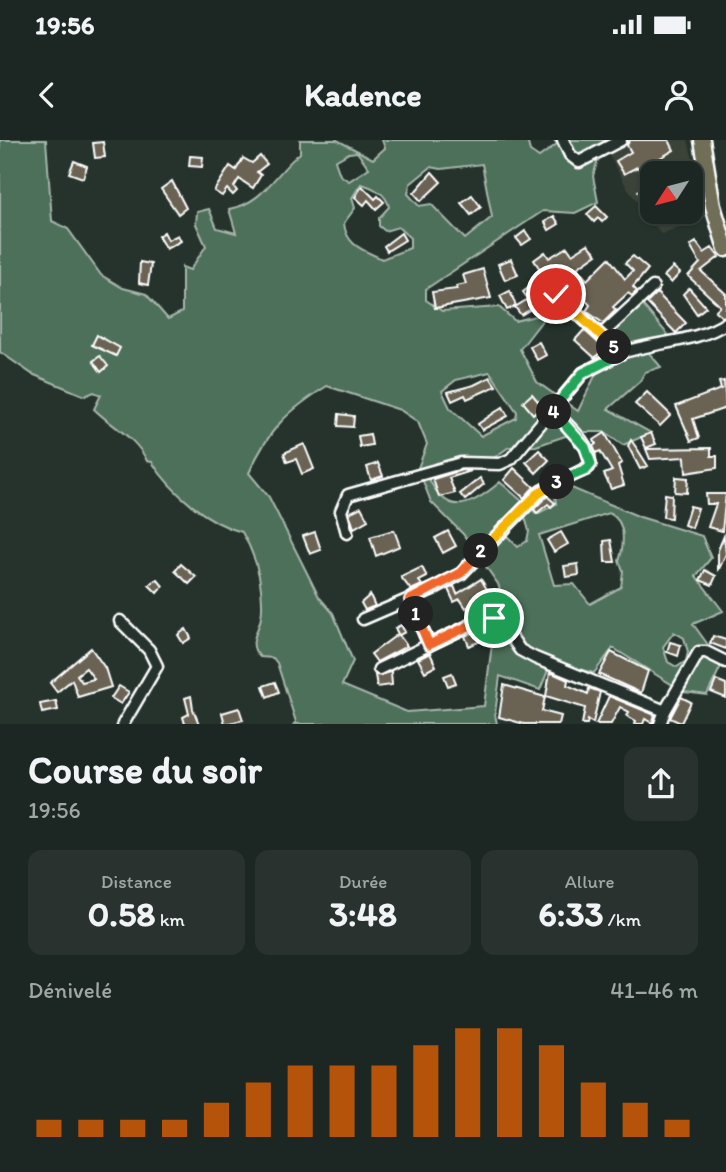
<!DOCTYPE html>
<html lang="fr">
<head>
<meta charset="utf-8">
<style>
	body { margin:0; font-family:Itim,sans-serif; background:#29322f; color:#f1f3f6; height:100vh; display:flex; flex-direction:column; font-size:26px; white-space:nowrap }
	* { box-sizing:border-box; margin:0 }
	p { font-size:23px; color:#a0a5a5 }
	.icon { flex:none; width:38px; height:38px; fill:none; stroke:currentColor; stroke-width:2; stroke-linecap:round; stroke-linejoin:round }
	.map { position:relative; height:584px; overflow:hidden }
	.panel { display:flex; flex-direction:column; background:#1c2622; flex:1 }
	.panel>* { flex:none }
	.needle { width:46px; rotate:234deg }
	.tools { position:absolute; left:640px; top:21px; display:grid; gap:14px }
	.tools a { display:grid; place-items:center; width:63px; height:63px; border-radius:14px; background:#1c2622; box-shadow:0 2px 5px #0004,0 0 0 2px #3a4340; font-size:35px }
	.pin { position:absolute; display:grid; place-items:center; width:60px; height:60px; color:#fff; margin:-30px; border:4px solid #fff; border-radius:50%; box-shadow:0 2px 7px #0007 }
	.km { position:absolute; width:35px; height:35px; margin:-18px; border-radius:50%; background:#222; color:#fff; font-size:19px; line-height:35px; text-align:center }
	.round { display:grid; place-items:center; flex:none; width:74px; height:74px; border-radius:14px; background:#29322f }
	.overview { display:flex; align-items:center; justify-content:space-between; height:119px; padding:0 28px }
	h1 { font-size:38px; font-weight:700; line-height:52px }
	.metrics { display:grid; grid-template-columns:repeat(3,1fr); gap:10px; height:119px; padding:7px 28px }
	.metrics div { display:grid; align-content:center; border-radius:14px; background:#29322f; text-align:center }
	.metrics b { font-size:35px; font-weight:700 }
	.metrics small { font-size:19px; font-weight:400 }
	.metrics p { font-size:19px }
	.chart { height:196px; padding:14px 28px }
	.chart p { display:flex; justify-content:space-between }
	.chart svg { width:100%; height:126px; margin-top:7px; stroke:#b45309; stroke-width:6 }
	.status { display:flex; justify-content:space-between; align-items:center; height:49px; padding:0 35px; background:#1c2622; direction:ltr }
	.status svg { height:19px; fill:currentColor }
	header { display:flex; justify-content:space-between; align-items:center; height:91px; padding:0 28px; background:#1c2622; font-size:32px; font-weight:700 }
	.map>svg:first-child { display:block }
</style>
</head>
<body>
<div class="status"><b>19:56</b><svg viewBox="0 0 49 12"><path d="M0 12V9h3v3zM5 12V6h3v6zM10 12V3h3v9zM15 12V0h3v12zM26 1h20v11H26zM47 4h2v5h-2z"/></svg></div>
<header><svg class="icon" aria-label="back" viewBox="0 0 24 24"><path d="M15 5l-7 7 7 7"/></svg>Kadence<svg class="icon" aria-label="person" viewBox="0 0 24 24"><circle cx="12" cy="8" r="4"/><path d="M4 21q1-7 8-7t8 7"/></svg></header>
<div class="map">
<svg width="726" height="584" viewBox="0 0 726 584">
	<rect width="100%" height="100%" fill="#26332d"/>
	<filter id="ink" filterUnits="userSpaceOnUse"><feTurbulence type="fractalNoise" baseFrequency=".0143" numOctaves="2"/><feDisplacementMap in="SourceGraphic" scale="14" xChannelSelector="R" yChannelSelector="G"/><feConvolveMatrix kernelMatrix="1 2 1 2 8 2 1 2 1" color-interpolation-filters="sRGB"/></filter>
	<g filter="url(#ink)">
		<path fill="#3b4238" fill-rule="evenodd" d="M619 0H688L707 76 661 94 626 46 606 10ZM653 33H691V72H653Z"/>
		<path fill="#4e6f5a" stroke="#a6b7ac" stroke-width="2" fill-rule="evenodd" d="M0 0H46L52 81 68 89 101 135 123 148 146 154 168 179 182 172V127L190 130 206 106 196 84 197 72 209 69 217 88 236 93 229 69C264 63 274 34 300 13V0H337L373 19 385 8 382 0H527L530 11 539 17 557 4 554 0H604L593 36 598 62 575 73 543 71 426 149V160L442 171 499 167 515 181 548 173 520 209 537 242 578 271 609 207 611 189 641 163 675 203 649 213 661 227 645 232 640 241 608 269 651 293 623 305 604 292H577L536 306 509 307 491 320 428 337C448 379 472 366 500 342L537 374 556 364 553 340 640 377 702 396 711 418 696 436 723 471 693 484 722 524 707 555 684 552 613 508 594 533 551 523 540 550 500 536 495 574 497 584H294L296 582 277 523 273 518 260 517C246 503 259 492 261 477 263 469 262 458 261 449 259 428 253 411 242 392 207 383 171 352 152 322L147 321C136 297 112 287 94 269L101 255 94 252 85 256 32 234 0 212ZM357 12 369 28 349 41 340 35 335 21 349 13ZM482 24 492 77 465 99 431 64 419 66 408 54 410 44 431 27 441 29ZM361 44C373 47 387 54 389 67L379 78V86L385 91 398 87 410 98V108L382 119C364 110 346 106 344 83L355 68 352 58ZM490 232 517 272 516 278 481 296 450 268 442 251 456 240ZM327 246 400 270 418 282 427 304 418 328 431 362 463 394 498 444 505 466 492 504 484 566 407 572 342 545 353 521 333 473 319 457 269 357 249 333C269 289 286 272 327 246ZM514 371 525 377 529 391 527 401 518 407 499 388ZM609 373C627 381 624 406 619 421L623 431 621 447 590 464 574 444 554 445 539 395ZM674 492 684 498 688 512 686 521 677 527 668 522 663 507Z"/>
		<g fill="#6b6453" stroke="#fff" stroke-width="2" fill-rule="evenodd">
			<polygon points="630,0 669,0 674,10 639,30 637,27 624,34 616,21 631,12 627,5"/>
			<polygon points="103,2 105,17 95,18 93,3"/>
			<polygon points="190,16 203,17 202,27 189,26"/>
			<polygon points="260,16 267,24 257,32 261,35 253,48 239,39 234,47 237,51 233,55 227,49 222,56 214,51 230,26 236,30 243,18 252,23"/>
			<polygon points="74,21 87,26 83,38 69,33"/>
			<polygon points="432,32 441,42 421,61 414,53"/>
			<polygon points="172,41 186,68 178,74 161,49"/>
			<polygon points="653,42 653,65 648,68 638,51"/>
			<polygon points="362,46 375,59 378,56 384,62 376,69 368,60 364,65 355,57"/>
			<polygon points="472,55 481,67 471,75 461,63"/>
			<polygon points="698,61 701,68 677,80 675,76 665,83 657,72 691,72 691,65"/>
			<polygon points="596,66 607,77 602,82 598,78 594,82 587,74"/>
			<polygon points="554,76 559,84 549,90 545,82"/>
			<polygon points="525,91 531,99 522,105 516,98"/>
			<polygon points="164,92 168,100 178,95 181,101 166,109 158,96"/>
			<polygon points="401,93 405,100 387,111 384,106"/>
			<polygon points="696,102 704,113 712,108 719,117 701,131 726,154 726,176 722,177 715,171 720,166 688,136 700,123 690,106"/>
			<polygon points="588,104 597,114 577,128 587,140 609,118 625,139 633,131 625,123 633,116 648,129 633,147 637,151 632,156 628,153 613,167 616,170 603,183 586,171 590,165 573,145 565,152 559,147 568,140 562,130 547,140 534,120 545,112 549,118 567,107 572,114"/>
			<polygon points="511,119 518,135 505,140 498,124"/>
			<polygon points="140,122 151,124 148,145 139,143"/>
			<polygon points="673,127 680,133 671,143 664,136"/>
			<polygon points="483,129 491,158 435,168 432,152 457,149 456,146 466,144 463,135"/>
			<polygon points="531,146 540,159 547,155 553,163 533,172 531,169 521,175 515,167 528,159 523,152"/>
			<polygon points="689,148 706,167 697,174 683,154"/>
			<polygon points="510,151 516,166 507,170 500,156"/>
			<polygon points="657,153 686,183 676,193 647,163"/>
			<polygon points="584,190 604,208 595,218 575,200"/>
			<polygon points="97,195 120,208 116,216 92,205"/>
			<polygon points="539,202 546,215 537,220 530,207"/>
			<polygon points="100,216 108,226 101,232 93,221"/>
			<polygon points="490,237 496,246 467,259 465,255 452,261 448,252 474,245"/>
			<polygon points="724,241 726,268 693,279 699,298 691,301 676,266 721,249 719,242"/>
			<polygon points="647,252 671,275 660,286 635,264"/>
			<polygon points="532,254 542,266 533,274 523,262"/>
			<polygon points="503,267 508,276 482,290 478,284"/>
			<polygon points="339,274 354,276 353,287 338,286"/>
			<polygon points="605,293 622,323 618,325 624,345 611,349 604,334 612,331 600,311 596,313 593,306 596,304 594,300"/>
			<polygon points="651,293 656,304 646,308 641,297"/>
			<polygon points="370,294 372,305 360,307 358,296"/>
			<polygon points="631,300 638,310 648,326 640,329 628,306"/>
			<polygon points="304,304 314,329 302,334 296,319 287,322 284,313"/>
			<polygon points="711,308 711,316 717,316 717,328 686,333 685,317 650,319 646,309"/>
			<polygon points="539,310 549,320 536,333 526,322"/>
			<polygon points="378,323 383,336 371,340 367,327"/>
			<polygon points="514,328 534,347 524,358 504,340"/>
			<polygon points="462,330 471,331 449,338 455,353 439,357 433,339"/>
			<polygon points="676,337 688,338 687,353 675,352"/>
			<polygon points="480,338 484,344 465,360 460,354"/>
			<polygon points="665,354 672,355 671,378 663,377"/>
			<polygon points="706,354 726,354 722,391 708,387 716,364 707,364"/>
			<polygon points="547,356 555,363 551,367 548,364 537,373 534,369"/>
			<polygon points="690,366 698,368 692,388 684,385"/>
			<polygon points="361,367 368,380 354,388 349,373"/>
			<polygon points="394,390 400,406 376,416 370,397"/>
			<polygon points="448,391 456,406 443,413 435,398"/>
			<polygon points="315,392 321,410 310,414 303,396"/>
			<polygon points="561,392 568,404 554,412 547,400"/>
			<polygon points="724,396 726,414 718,431 718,410"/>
			<polygon points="611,400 615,422 605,422 604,401"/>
			<polygon points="181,424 196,437 189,444 175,431"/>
			<polygon points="578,424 579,435 566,437 564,426"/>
			<polygon points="422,427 427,437 419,441 422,445 411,450 401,437"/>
			<polygon points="705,430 716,436 712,445 700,440"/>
			<polygon points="157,439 163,446 157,453 149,445"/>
			<polygon points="481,439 489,453 466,468 460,459 454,462 448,449 454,446 457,454"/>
			<polygon points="370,455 375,466 365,470 361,463"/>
			<polygon points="401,485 405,492 399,495 407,506 377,522 371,514 398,494 395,488"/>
			<polygon points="186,489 191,498 183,503 178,495"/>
			<polygon points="477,490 481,501 469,506 465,496"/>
			<polygon points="713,496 726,500 726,509 710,503"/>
			<polygon points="670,502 681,505 678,516 667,512"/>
			<path d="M91 508 105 528 111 547 78 557 72 540 57 552 50 543ZM86 528 94 539 82 542 77 535Z"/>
			<polygon points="611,512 648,531 641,553 599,534"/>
			<polygon points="430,513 436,526 425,532 418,519"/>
			<polygon points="391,532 392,545 377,547 375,535"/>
			<polygon points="550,532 568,540 567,545 588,554 589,548 600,552 593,583 588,580 587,584 582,584 585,568 546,556"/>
			<polygon points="452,533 456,543 448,546 444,536"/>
			<polygon points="716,540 726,544 726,558 711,552"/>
			<polygon points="275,542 279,552 267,557 263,546"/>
			<polygon points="504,545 545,557 542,571 561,576 559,584 524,584 499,577"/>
			<polygon points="119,546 129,552 121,564 111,558"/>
			<polygon points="191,556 193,569 199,584 185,584 183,577 189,574 185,558"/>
			<polygon points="609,556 655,575 652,583 645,579 643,584 635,584 636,581 627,576 629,572 620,567 611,584 596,584"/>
			<polygon points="681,557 691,562 681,583 670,578"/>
			<polygon points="56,561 58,570 42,573 40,564"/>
			<polygon points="239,568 243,580 225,584 222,573"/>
		</g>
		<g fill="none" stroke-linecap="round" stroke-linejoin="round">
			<defs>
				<g id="minor">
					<polyline points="563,0 570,15 579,22 621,0"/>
					<path d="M556 154 621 213C654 202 698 202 726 183"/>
					<polyline points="601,195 653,147"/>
					<polyline points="347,393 341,371 348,355 461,323 500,324 511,319 583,233 621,213"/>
					<polyline points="410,460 429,505"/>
					<path d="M363 479 435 448 461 434 541 351 589 327C595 306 566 284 552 270"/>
					<polyline points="120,481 149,510 157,526 123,584"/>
					<polyline points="379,529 483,479 494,478 501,482 520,510 535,518 665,571 660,584"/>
					<polyline points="665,571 699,512 706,512 726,522"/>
				</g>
				<polyline id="highway" points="702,0 713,66 726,109"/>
			</defs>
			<use href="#minor" stroke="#fff" stroke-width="15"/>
			<use href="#highway" stroke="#fff" stroke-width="19"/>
			<use href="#minor" stroke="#26332d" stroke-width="10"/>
			<use href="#highway" stroke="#716e59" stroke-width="14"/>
		</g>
	</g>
	<g fill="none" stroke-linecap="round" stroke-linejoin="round" filter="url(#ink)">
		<defs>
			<polyline id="split-1" points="416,474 429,505 483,479 494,478"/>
			<polyline id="split-2" points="416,474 410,460 461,433 481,411"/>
			<polyline id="split-3" points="481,411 538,354 557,342"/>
			<polyline id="split-4" points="554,272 585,307 591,324 586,330 557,342"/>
			<polyline id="split-5" points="554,272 552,270 583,233 621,214 614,207"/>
			<polyline id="split-6" points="556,154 614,207"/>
		</defs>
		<use href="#split-1" stroke="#fff" stroke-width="14"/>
		<use href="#split-2" stroke="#fff" stroke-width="14"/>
		<use href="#split-3" stroke="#fff" stroke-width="14"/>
		<use href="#split-4" stroke="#fff" stroke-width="14"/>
		<use href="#split-5" stroke="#fff" stroke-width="14"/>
		<use href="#split-6" stroke="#fff" stroke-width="14"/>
		<use href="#split-1" stroke="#f0652b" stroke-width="9"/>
		<use href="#split-2" stroke="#f0652b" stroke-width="9"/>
		<use href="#split-3" stroke="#f5b400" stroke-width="9"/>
		<use href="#split-4" stroke="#22a559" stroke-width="9"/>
		<use href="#split-5" stroke="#22a559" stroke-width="9"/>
		<use href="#split-6" stroke="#f5b400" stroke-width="9"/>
	</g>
</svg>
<div class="tools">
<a><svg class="needle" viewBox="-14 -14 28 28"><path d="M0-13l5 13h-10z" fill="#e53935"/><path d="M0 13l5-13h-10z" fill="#a0a5a5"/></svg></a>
</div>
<div class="pin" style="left:494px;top:478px;background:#1e9e55"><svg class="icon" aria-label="arrive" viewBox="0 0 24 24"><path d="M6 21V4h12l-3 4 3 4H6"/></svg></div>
<div class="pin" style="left:556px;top:154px;background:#d93025"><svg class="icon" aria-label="check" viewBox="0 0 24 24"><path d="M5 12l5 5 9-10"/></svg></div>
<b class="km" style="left:416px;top:474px">1</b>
<b class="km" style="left:481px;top:411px">2</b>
<b class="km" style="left:557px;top:342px">3</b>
<b class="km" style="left:554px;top:272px">4</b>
<b class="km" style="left:614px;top:207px">5</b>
</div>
<section class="panel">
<div class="overview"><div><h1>Course du soir</h1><p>19:56</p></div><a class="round"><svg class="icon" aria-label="share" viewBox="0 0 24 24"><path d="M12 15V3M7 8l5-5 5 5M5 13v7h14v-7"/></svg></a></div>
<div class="metrics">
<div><p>Distance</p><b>0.58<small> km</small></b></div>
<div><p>Durée</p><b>3:48</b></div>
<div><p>Allure</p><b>6:33<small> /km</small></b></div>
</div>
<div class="chart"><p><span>Dénivelé</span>41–46 m</p>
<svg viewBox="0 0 160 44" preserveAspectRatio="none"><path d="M5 44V38M15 44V38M25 44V38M35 44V38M45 44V32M55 44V25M65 44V19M75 44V19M85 44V19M95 44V12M105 44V6M115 44V6M125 44V12M135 44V25M145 44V32M155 44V38"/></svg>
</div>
</section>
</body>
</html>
